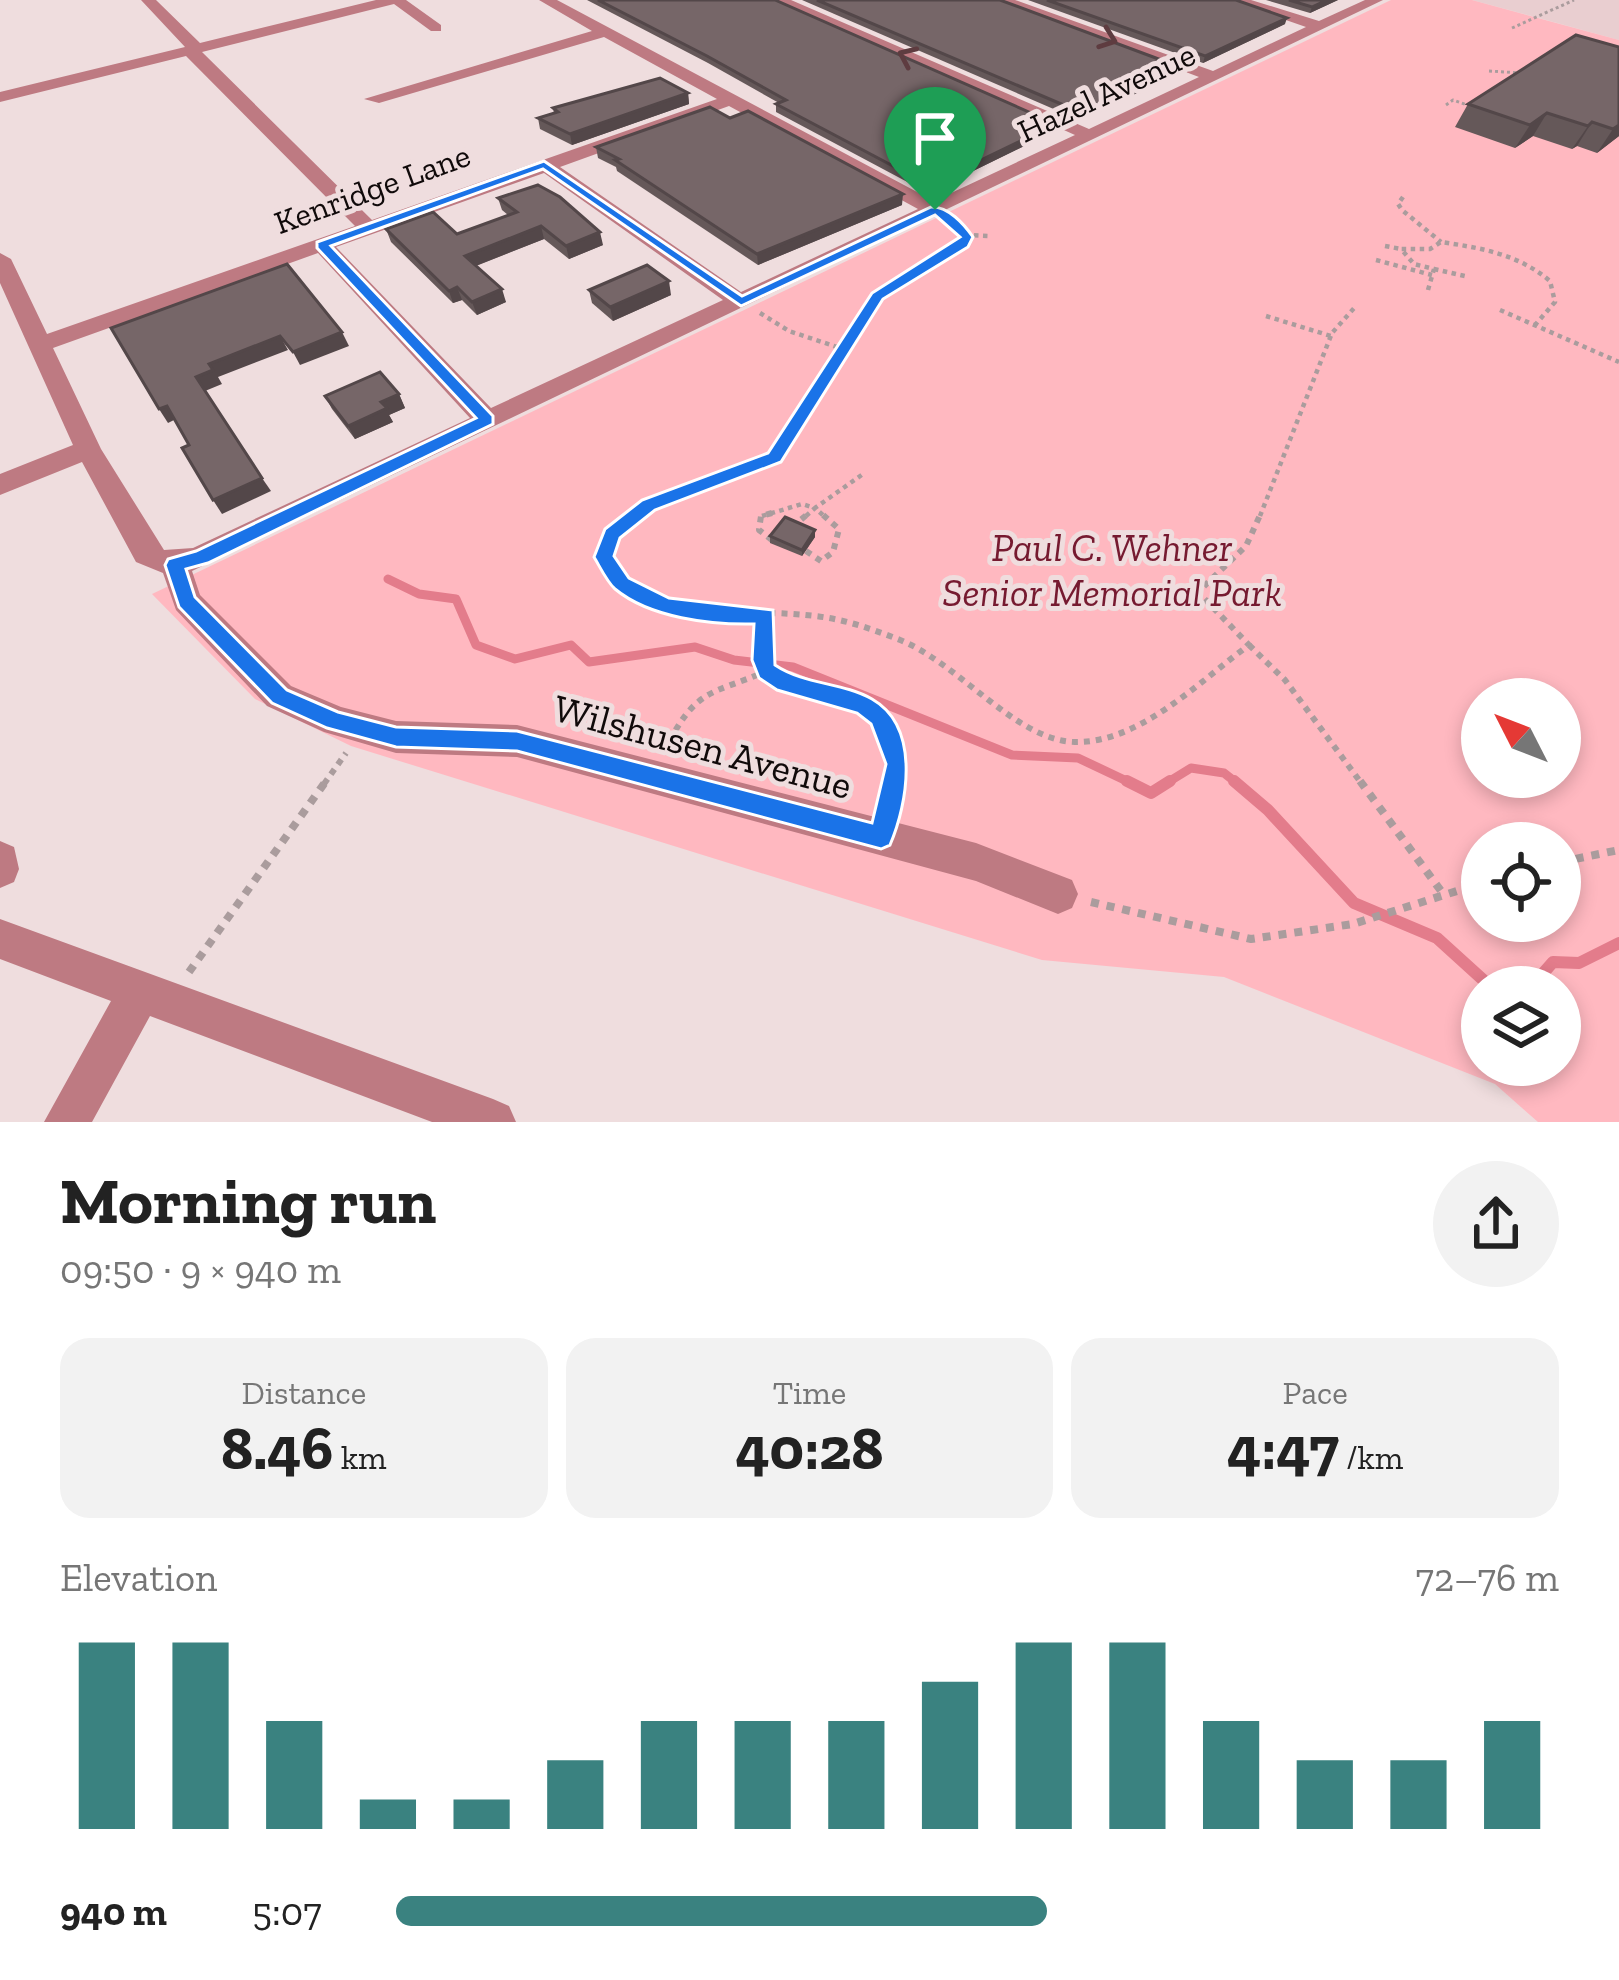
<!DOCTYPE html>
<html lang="en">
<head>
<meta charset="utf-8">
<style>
	body { margin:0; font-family:"Zilla Slab",serif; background:#f2f2f2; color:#222; height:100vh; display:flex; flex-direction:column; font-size:45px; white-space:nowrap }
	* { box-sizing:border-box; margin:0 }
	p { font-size:39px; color:#767676 }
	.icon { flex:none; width:66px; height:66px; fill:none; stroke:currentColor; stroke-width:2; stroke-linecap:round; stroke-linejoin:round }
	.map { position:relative; height:1122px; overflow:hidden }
	.sheet { display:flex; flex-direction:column; background:#fff; flex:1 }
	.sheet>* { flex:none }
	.needle { width:78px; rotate:312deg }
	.tools { position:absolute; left:1461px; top:678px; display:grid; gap:24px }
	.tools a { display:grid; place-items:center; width:120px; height:120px; border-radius:50%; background:#fff; box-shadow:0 6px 18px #0003; font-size:60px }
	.pin { position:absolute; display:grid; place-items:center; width:102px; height:102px; color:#fff; margin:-123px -51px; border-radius:50% 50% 50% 0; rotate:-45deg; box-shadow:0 0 12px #0007 }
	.pin .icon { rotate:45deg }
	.round { display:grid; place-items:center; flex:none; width:126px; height:126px; border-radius:63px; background:#f2f2f2 }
	.overview { display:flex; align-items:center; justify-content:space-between; height:204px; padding:0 60px }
	h1 { font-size:66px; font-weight:700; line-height:90px }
	.stats { display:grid; grid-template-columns:repeat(3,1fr); gap:18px; height:204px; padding:12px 60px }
	.stats div { display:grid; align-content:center; border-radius:30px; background:#f2f2f2; text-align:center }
	.stats b { font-size:60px; font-weight:700 }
	.stats small { font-size:33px; font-weight:400 }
	.stats p { font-size:33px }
	.chart { height:336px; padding:24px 60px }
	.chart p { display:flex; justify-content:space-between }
	.chart svg { width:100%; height:216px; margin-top:12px; stroke:#3a8280; stroke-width:6 }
	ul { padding:0 60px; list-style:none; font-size:39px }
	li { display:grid; grid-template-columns:192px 144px 1fr; align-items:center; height:90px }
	li i { height:30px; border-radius:15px; background:#3a8280 }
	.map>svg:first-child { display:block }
</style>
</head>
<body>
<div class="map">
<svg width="1619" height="1122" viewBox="0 0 1619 1122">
	<rect width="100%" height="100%" fill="#efddde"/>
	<polygon fill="#e9ced0" points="1472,0 1619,0 1619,40 1539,18"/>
	<path fill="#ffb8c0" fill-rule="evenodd" d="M1391 0H1472L1619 40V1122H1538L1495 1084 1224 977 1042 960 351 746 255 699 152 594ZM1482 699H1560V777H1482ZM1482 843H1560V921H1482ZM1482 987H1560V1065H1482Z"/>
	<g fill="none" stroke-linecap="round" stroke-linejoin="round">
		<g stroke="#e37c8b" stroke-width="9">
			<polyline points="388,579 419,594 456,599 476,645 515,659 571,645 589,662 695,647 734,660 793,667 1012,755 1078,758 1133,784"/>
			<polyline points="1165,784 1191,768 1224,773 1238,784"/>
		</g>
		<g stroke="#e37c8b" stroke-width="12">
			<polyline points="1127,781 1151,793 1170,781"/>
			<polyline points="1234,781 1268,810 1354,903 1437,938 1491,987"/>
			<polyline points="1531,987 1553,962 1579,963 1619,943"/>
		</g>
		<g stroke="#aa9c9d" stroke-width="3" stroke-dasharray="3 3" stroke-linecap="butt">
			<polyline points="1512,28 1574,0"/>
			<polyline points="1489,71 1521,73"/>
			<polyline points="1446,105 1453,100 1470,106"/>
		</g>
		<g stroke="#aa9c9d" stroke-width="4.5" stroke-dasharray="4.5 4.5" stroke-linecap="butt">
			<polyline points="1403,197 1398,204 1402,210 1441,242"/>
			<polyline points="965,235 990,236"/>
			<polyline points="1385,246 1401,249"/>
			<polyline points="1376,260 1432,275"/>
			<polyline points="1434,269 1469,277"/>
			<path d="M1428 290 1434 269 1414 264 1401 249H1430L1441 242C1481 248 1518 254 1550 281L1555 302 1535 325"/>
			<polyline points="1500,310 1619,362"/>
			<polyline points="760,313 789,331 840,348"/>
			<polyline points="1266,316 1331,336"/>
			<polyline points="635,516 648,505 774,458 877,296 964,245 967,237 954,223"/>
			<polyline points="762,516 802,504 815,508 863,474"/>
			<polyline points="806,516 815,508 824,516"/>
			<polyline points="1260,516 1332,333 1355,307"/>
		</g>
		<g stroke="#aa9c9d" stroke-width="6" stroke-dasharray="6 6" stroke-linecap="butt">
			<path d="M638 513 612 534 604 557C673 633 726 605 815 616 843 619 869 628 895 638 957 660 1015 741 1075 742 1140 743 1200 681 1249 645L1198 592 1246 546 1261 513"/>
			<polyline points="772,513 761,516 759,530 772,540"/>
			<polyline points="792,527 809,513"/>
			<polyline points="806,551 821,561 833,552 839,529 821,513"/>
			<polyline points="1249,645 1285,680 1362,784"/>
			<path d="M767 671C827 703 905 695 892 784"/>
			<path d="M664 751C697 687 708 696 767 671L762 660 765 616"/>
			<polyline points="324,784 346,753"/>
		</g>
		<g stroke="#aa9c9d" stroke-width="8" stroke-dasharray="8 8" stroke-linecap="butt">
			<polyline points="1360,781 1444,895"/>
			<polyline points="888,808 892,781"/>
			<polyline points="1560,862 1619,850"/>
			<polyline points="1091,902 1251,939 1353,924 1482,883"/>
			<polyline points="189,972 326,781"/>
		</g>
		<g fill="#be7a82" fill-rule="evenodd">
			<path d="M141 0H156L200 43 376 0H406L441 25V31H431L394 4 202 52 372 220 717 99 604 37 379 103 364 99 592 31 539 0H557L934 201 1075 135 772 0H791L1089 129 1199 77 995 0H1015L1213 71 1306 27 1229 0H1251L1319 21 1365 0H1383L192 571 200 595 291 686 341 707 396 721 517 725 976 843 1072 880 1078 894 1072 908 1058 914 976 881 517 757 396 753 324 732 267 706 176 610 163 573 136 562 82 462 0 495V474L73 445 0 283V253L11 259 47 334 355 226 186 56 0 102V92L185 47ZM729 106 918 209 741 292 560 167ZM544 173 723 300 491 408 336 247ZM318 253 470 418 193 548 164 550 101 449 53 348Z"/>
			<polygon points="0,841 14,847 19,869 14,882 0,888"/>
			<polygon points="0,919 493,1099 509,1106 516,1122 432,1122 150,1016 92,1122 44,1122 111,1001 0,959"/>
		</g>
	</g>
	<g fill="#655859">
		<polygon points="587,0 775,0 1055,131 928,193 776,112 776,104 779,103 708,63"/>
		<polygon points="802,0 1000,0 1178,74 1079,120"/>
		<polygon points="1028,0 1236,0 1285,24 1203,63"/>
		<polygon points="1266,0 1338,0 1310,13"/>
		<polygon points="1576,35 1619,136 1597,153 1577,146 1572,149 1533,136 1515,148 1455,127 1468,104"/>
		<polygon points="688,93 689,104 572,145 540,129 538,118 554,113 553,108"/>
		<polygon points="596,147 902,205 758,265 617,171 616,167 598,158"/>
		<polygon points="498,198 603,245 569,259 544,239 476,266 506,302 477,315 462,300 453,303 391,242 386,229 457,234 508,215 502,210"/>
		<polygon points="589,290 671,295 613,321 592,303"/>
		<polygon points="399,394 405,408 389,415 393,422 355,439 332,409 325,396"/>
		<polygon points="815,530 815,537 802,556 770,543 770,536"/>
	</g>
	<g fill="#534749">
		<polygon points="1327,0 1338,0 1310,13 1312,7"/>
		<polygon points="1287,18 1285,24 1203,63 1205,56"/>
		<polygon points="1180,67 1178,74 1079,120 1080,112"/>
		<polygon points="688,93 689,104 572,145 570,134"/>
		<polygon points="1547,113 1533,136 1515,148 1530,125"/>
		<polygon points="1592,122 1577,146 1572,149 1588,126"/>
		<polygon points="1056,124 1055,131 928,193 929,185"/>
		<polygon points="1619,125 1619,136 1597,153 1613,129"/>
		<polygon points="903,194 902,205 758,265 757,254"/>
		<polygon points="541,226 544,239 470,268 465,256"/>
		<polygon points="600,232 603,245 569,259 566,246"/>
		<polygon points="669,281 671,295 613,321 610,307"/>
		<polygon points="457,287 462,300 453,303 449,291"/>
		<polygon points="502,289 506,302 477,315 472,302"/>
		<polygon points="342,332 349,346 300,365 293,352"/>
		<polygon points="280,336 288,350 218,377 222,384 205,391 196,377 209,364"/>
		<polygon points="399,394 405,408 389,415 393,422 355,439 348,426 381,402"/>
		<polygon points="167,406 176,419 168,423 159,409"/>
		<polygon points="262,478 271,491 222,514 213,500"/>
		<polygon points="815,530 815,537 802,556 802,550"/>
	</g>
	<g fill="#766668" stroke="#534749" stroke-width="3">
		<polygon points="598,0 775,0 1056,124 929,185 776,104 786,100 707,56"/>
		<polygon points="817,0 1000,0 1180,67 1080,112"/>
		<polygon points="1047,0 1236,0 1287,18 1205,56"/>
		<polygon points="1289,0 1327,0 1312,7"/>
		<polygon points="1576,35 1619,47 1619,125 1613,129 1592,122 1588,126 1547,113 1530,125 1468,104"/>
		<polygon points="660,78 688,93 570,134 538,118 558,112 553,108"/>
		<polygon points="710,107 730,118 748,111 903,194 757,254 615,160 619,159 596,147"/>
		<polygon points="538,185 560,197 600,232 566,246 541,226 465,256 502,289 472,302 457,287 449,291 386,229 433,212 457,234 517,212 498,198"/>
		<polygon points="287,264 342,332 293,352 280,336 209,364 213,370 196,377 262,478 213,500 182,448 189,445 167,406 159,409 111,328"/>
		<polygon points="647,265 669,281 610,307 589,290"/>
		<polygon points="380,372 399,394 381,402 387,408 348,426 325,396"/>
		<polygon points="785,517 815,530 802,550 770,536"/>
	</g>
	<defs><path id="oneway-chevron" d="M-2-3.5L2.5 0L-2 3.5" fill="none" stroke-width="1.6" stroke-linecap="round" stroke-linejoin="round" transform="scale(3)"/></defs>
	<g stroke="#5e3c40">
		<use href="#oneway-chevron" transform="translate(1108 39) rotate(20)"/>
		<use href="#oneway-chevron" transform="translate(907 56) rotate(-156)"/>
	</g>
	<path fill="#1a73e8" stroke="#fff" stroke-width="3" fill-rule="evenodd" d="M544 161 742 296 931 207C948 206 964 224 973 237L968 247 883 299 781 462 655 510 620 538 614 556 629 578 669 598 773 610 775 665C805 685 842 682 872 699 921 727 908 803 890 845L881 849 517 751 396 747 327 728 272 703 179 607 165 565 168 559 196 551 476 418 317 248V242ZM543 169 741 306 935 215 960 237 872 293 768 453 642 500 605 529 594 557C600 567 607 582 615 589 650 618 711 625 754 624L752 660 759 678 777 690 857 713 871 724 886 764 872 823 517 731 396 727 338 712 287 690 195 597 186 569 208 563 493 424V416L331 246Z"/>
	<g text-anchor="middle" stroke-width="10" stroke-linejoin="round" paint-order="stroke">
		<g font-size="33" fill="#100a0a" stroke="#efddde">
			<text transform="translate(1106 92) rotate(-25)" y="12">Hazel Avenue</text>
			<text transform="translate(372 188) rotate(-20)" y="12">Kenridge Lane</text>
		</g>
		<g font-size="39" font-style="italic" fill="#761a30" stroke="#efddde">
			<text x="1112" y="561">Paul C. Wehner<tspan x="1112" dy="45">Senior Memorial Park</tspan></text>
		</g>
		<g font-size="39" fill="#100a0a" stroke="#efddde">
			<text transform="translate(703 746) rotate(15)" y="14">Wilshusen Avenue</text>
		</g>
	</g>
</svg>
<div class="tools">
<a><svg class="needle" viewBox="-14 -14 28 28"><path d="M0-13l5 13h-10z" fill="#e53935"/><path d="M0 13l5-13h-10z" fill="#767676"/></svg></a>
<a><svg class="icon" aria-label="locate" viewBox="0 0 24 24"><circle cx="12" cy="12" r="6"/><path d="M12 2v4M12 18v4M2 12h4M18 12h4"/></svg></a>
<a><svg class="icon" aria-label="layers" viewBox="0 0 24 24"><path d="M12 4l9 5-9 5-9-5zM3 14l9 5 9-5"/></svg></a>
</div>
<div class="pin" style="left:935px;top:210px;background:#1e9e55"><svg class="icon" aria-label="arrive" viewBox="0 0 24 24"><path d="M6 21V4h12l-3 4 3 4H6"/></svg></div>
</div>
<section class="sheet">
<div class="overview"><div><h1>Morning run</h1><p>09:50 · 9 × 940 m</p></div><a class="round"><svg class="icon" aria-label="share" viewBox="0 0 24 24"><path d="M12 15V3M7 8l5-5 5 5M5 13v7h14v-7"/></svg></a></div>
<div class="stats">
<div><p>Distance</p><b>8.46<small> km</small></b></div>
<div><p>Time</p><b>40:28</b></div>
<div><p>Pace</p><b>4:47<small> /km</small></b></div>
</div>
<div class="chart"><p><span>Elevation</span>72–76 m</p>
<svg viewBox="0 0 160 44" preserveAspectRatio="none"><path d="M5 44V6M15 44V6M25 44V22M35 44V38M45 44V38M55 44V30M65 44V22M75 44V22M85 44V22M95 44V14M105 44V6M115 44V6M125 44V22M135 44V30M145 44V30M155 44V22"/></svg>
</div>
<ul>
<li><b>940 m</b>5:07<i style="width:56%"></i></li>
</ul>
</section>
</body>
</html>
